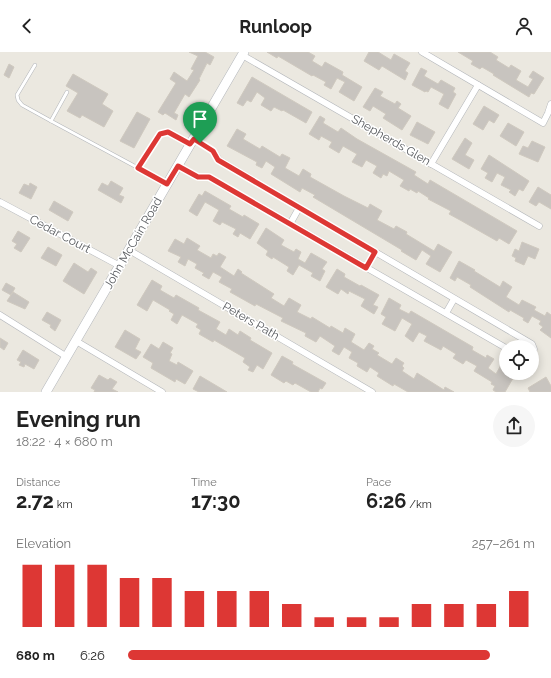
<!DOCTYPE html>
<html lang="en">
<head>
<meta charset="utf-8">
<style>
	body { margin:0; font-family:Raleway,sans-serif; background:#f6f6f6; color:#222; height:100vh; display:flex; flex-direction:column; font-size:15px; white-space:nowrap }
	* { box-sizing:border-box; margin:0 }
	p { font-size:13px; color:#767676 }
	.icon { flex:none; width:22px; height:22px; fill:none; stroke:currentColor; stroke-width:2; stroke-linecap:round; stroke-linejoin:round }
	.map { position:relative; height:340px; overflow:hidden }
	.drawer { display:flex; flex-direction:column; background:#fff; flex:1 }
	.drawer>* { flex:none }
	.tools { position:absolute; left:499px; top:288px; display:grid; gap:8px }
	.tools a { display:grid; place-items:center; width:40px; height:40px; border-radius:50%; background:#fff; box-shadow:0 2px 10px #0003; font-size:20px }
	.pin { position:absolute; display:grid; place-items:center; width:34px; height:34px; color:#fff; margin:-41px -17px; border-radius:50% 50% 50% 0; rotate:-45deg; box-shadow:0 0 4px #0007 }
	.pin .icon { rotate:45deg }
	.round { display:grid; place-items:center; flex:none; width:42px; height:42px; border-radius:21px; background:#f6f6f6 }
	.head { display:flex; align-items:center; justify-content:space-between; height:68px; padding:0 16px }
	h1 { font-size:22px; font-weight:700; line-height:30px }
	.metrics { display:grid; grid-template-columns:repeat(3,1fr); gap:6px; height:68px; padding:4px 16px }
	.metrics div { display:grid; align-content:center }
	.metrics b { font-size:20px; font-weight:700 }
	.metrics small { font-size:11px; font-weight:400 }
	.metrics p { font-size:11px }
	.chart { height:112px; padding:8px 16px }
	.chart p { display:flex; justify-content:space-between }
	.chart svg { width:100%; height:72px; margin-top:4px; stroke:#dd3734; stroke-width:6 }
	ul { padding:0 16px; list-style:none; font-size:13px }
	li { display:grid; grid-template-columns:64px 48px 1fr; align-items:center; height:30px }
	li i { height:10px; border-radius:5px; background:#dd3734 }
	header { display:flex; justify-content:space-between; align-items:center; height:52px; padding:0 16px; background:#fff; font-size:18px; font-weight:700 }
	.map>svg:first-child { display:block }
</style>
</head>
<body>
<header><svg class="icon" aria-label="back" viewBox="0 0 24 24"><path d="M15 5l-7 7 7 7"/></svg>Runloop<svg class="icon" aria-label="person" viewBox="0 0 24 24"><circle cx="12" cy="8" r="4"/><path d="M4 21q1-7 8-7t8 7"/></svg></header>
<div class="map">
<svg width="551" height="340" viewBox="0 0 551 340">
	<rect width="100%" height="100%" fill="#ebe8e0"/>
	<g fill="#c8c4bf" stroke="#cfc9bf">
		<polygon points="189,0 205,0 214,5 210,13 207,11 199,27 200,28 189,45 185,42 174,61 178,63 176,68 165,61 163,63 158,60 176,31 170,27 174,20 187,29 194,18 191,17 198,4"/>
		<polygon points="267,0 308,0 315,4 312,9 322,15 325,10 343,20 342,23 362,35 354,49 339,40 345,30 337,26 331,37 324,33 326,30 313,23 312,24 278,4 277,6"/>
		<polygon points="369,0 378,0 391,8 394,2 410,11 405,19 408,21 405,28 382,14 379,18 364,9"/>
		<polygon points="458,0 490,0 498,5 496,8 509,16 511,13 521,19 516,28 528,35 533,27 529,25 533,19 544,26 534,42 531,41 529,45 493,23 494,22 482,15 480,17 471,12 473,9"/>
		<polygon points="9,12 14,15 9,26 4,23"/>
		<polygon points="421,16 427,19 424,24 438,32 441,28 455,36 453,40 456,42 448,57 439,52 444,42 431,35 428,40 426,39 425,40 412,33"/>
		<polygon points="73,22 108,42 102,52 113,59 104,75 82,63 80,66 67,59 78,41 66,34"/>
		<polygon points="252,25 312,60 306,71 283,58 282,59 274,55 271,59 261,53 265,46 257,40 251,50 247,48 243,54 237,51"/>
		<polygon points="375,36 383,40 380,44 395,52 397,49 401,52 398,56 411,64 402,78 383,66 386,62 373,54 370,59 363,55"/>
		<polygon points="484,54 499,63 494,71 489,68 483,78 473,72"/>
		<polygon points="137,60 150,67 134,96 120,89"/>
		<polygon points="320,64 325,67 323,71 338,80 341,76 357,87 416,120 414,123 428,132 430,128 517,179 509,192 499,186 497,189 460,168 449,162 451,159 428,147 429,146 418,139 417,141 410,137 409,139 400,134 404,128 389,119 387,124 383,122 381,126 373,121 377,114 366,108 362,115 352,110 357,102 343,94 339,101 329,95 332,90 321,84 319,88 309,82"/>
		<polygon points="417,70 435,80 428,92 410,83"/>
		<polygon points="508,71 524,80 516,94 500,84"/>
		<polygon points="237,77 246,82 243,87 260,97 262,94 280,105 282,102 290,106 285,116 299,124 303,117 311,122 310,125 344,144 368,156 370,152 382,159 377,168 394,177 396,174 407,180 406,182 434,199 438,192 452,200 440,220 426,212 431,204 422,198 416,208 401,199 402,198 313,145 315,143 302,136 300,140 271,122 275,115 266,109 262,116 256,113 257,110 227,94"/>
		<polygon points="465,86 472,91 465,103 474,108 469,117 452,107"/>
		<polygon points="532,89 545,95 538,110 519,102 523,94 528,96"/>
		<polygon points="489,103 529,129 523,139 519,137 515,144 509,140 511,138 501,133 505,125 497,121 492,130 485,126 488,121 481,117"/>
		<polygon points="111,129 123,136 119,143 124,145 121,151 98,138 102,131 108,134"/>
		<polygon points="30,131 37,135 31,147 19,141 24,132 29,134"/>
		<polygon points="538,135 551,143 551,157 539,150 536,154 529,150"/>
		<polygon points="205,139 231,154 229,157 243,165 244,163 259,172 250,187 240,181 238,185 233,182 236,177 222,170 220,173 213,169 219,158 205,150 197,164 189,159 199,142 202,144"/>
		<polygon points="54,149 73,160 68,169 49,158"/>
		<polygon points="266,176 284,188 281,193 294,200 296,197 301,200 298,207 305,211 311,201 327,210 322,217 325,219 320,229 311,224 313,221 299,213 293,223 287,219 289,215 273,205 272,207 266,203 268,199 257,191"/>
		<polygon points="18,179 30,186 21,200 14,196 17,192 12,189"/>
		<polygon points="187,186 200,194 197,198 211,206 213,202 217,204 219,201 226,205 220,215 234,224 238,217 242,220 241,221 274,242 271,246 284,254 289,246 301,253 297,260 311,267 312,265 330,276 331,274 343,281 345,276 355,282 351,290 364,298 369,291 374,294 372,297 379,301 377,303 392,312 396,306 404,311 402,314 404,316 402,319 414,327 417,321 444,338 445,335 454,340 408,340 394,332 393,334 377,324 379,321 370,315 367,320 357,314 358,311 349,306 352,300 344,295 339,303 332,299 335,294 320,284 316,290 305,284 306,281 281,269 283,266 256,252 255,254 230,240 232,237 219,230 222,225 213,220 209,227 202,223 204,221 195,216 197,212 188,207 185,214 178,210 181,205 168,199 175,187 184,192"/>
		<polygon points="522,190 539,197 535,207 528,204 524,213 515,209 516,206 512,204 515,197 519,199"/>
		<polygon points="48,195 62,203 56,214 41,206"/>
		<polygon points="459,209 475,218 474,219 500,235 503,229 512,235 506,245 519,253 522,248 536,255 534,258 545,264 547,260 551,263 551,286 540,278 543,275 539,272 541,269 532,264 528,271 523,268 524,266 510,258 509,260 470,235 471,233 457,225 455,229 450,226"/>
		<polygon points="74,211 88,220 91,216 97,220 84,242 63,229"/>
		<polygon points="337,217 345,222 344,225 360,234 361,233 379,243 373,253 378,255 374,262 361,254 365,247 349,239 348,242 341,237 338,242 326,235"/>
		<polygon points="152,228 162,234 160,238 174,246 176,243 199,256 198,258 220,270 216,277 226,283 229,277 238,283 240,279 251,286 250,288 272,301 263,317 257,313 253,320 248,318 250,315 243,310 245,306 214,288 213,290 199,282 201,278 196,275 198,272 182,263 177,272 171,268 174,262 169,259 170,258 153,248 147,259 137,253"/>
		<polygon points="6,231 15,236 11,243 2,238"/>
		<polygon points="13,240 29,250 25,257 7,249"/>
		<polygon points="389,246 401,253 399,257 409,262 411,259 473,295 472,298 486,306 487,303 494,307 488,316 496,322 501,313 506,315 506,321 516,321 505,340 496,340 493,338 495,334 491,332 492,330 474,319 477,314 466,308 463,312 453,306 456,302 443,294 441,298 424,289 427,284 419,280 413,290 405,284 412,272 402,266 395,279 382,272 386,265 381,262"/>
		<polygon points="47,260 61,268 55,279 50,275 51,273 42,268"/>
		<polygon points="125,278 140,287 135,297 141,300 136,307 115,295"/>
		<polygon points="0,286 8,291 4,298 0,295"/>
		<polygon points="163,290 173,296 170,301 172,302 169,309 177,313 178,310 193,319 185,332 176,327 175,330 151,316 153,311 143,305 151,292 159,297"/>
		<polygon points="23,298 39,308 34,317 25,312 24,315 19,313 21,310 17,308"/>
		<polygon points="282,304 293,310 292,312 326,331 322,337 320,336 318,340 311,340 295,331 293,333 286,329 284,331 271,323"/>
		<polygon points="99,323 108,328 110,326 117,330 112,337 118,340 94,340 95,338 91,336"/>
		<polygon points="200,324 227,340 199,340 193,337"/>
		<polygon points="546,325 551,334 551,340 530,340 528,336"/>
	</g>
	<g fill="none" stroke-linecap="round" stroke-linejoin="round">
		<defs>
			<g id="lane">
				<polyline points="35,13 17,43 18,48 22,53 51,69"/>
				<polyline points="67,40 51,69 166,131"/>
				<polyline points="138,116 160,82 168,80 189,92"/>
			</g>
			<g id="street">
				<polyline points="422,0 543,71 548,61 551,52"/>
				<polyline points="242,3 539,174"/>
				<polyline points="194,87 213,99 219,108 239,120 532,292 534,297 532,303"/>
				<polyline points="431,112 478,33"/>
				<polyline points="178,114 198,125 209,125 506,296"/>
				<polyline points="0,150 120,214"/>
				<polyline points="290,172 299,156"/>
				<polyline points="129,198 372,340"/>
				<polyline points="366,216 375,200"/>
				<polyline points="446,261 454,247"/>
				<polyline points="0,263 67,305"/>
				<polyline points="76,289 162,340"/>
			</g>
			<polyline id="secondary" points="46,340 244,0"/>
		</defs>
		<use href="#lane" stroke="#b3b6ba" stroke-width="4"/>
		<use href="#street" stroke="#b3b6ba" stroke-width="7"/>
		<use href="#secondary" stroke="#b4b7bc" stroke-width="10"/>
		<use href="#lane" stroke="#fff" stroke-width="3"/>
		<use href="#street" stroke="#fff" stroke-width="6"/>
		<use href="#secondary" stroke="#fff" stroke-width="9"/>
	</g>
	<g fill="none" stroke-linecap="round" stroke-linejoin="round">
		<defs>
			<polygon id="route" points="168,80 190,92 194,87 213,99 218,108 375,200 366,216 209,125 198,125 178,114 167,132 138,116 160,82"/>
		</defs>
		<use href="#route" stroke="#fff" stroke-width="8"/>
		<use href="#route" stroke="#dd3734" stroke-width="5"/>
	</g>
	<g text-anchor="middle" stroke-width="3" stroke-linejoin="round" paint-order="stroke">
		<g font-size="12" fill="#595c60" stroke="#fff">
			<text transform="translate(391 88) rotate(30)" y="4">Shepherds Glen</text>
			<text transform="translate(60 182) rotate(28)" y="4">Cedar Court</text>
			<text transform="translate(133 191) rotate(-60)" y="4">John McCain Road</text>
			<text transform="translate(251 269) rotate(30)" y="4">Peters Path</text>
		</g>
	</g>
</svg>
<div class="tools">
<a><svg class="icon" aria-label="locate" viewBox="0 0 24 24"><circle cx="12" cy="12" r="6"/><path d="M12 2v4M12 18v4M2 12h4M18 12h4"/></svg></a>
</div>
<div class="pin" style="left:200px;top:91px;background:#1e9e55"><svg class="icon" aria-label="arrive" viewBox="0 0 24 24"><path d="M6 21V4h12l-3 4 3 4H6"/></svg></div>
</div>
<section class="drawer">
<div class="head"><div><h1>Evening run</h1><p>18:22 · 4 × 680 m</p></div><a class="round"><svg class="icon" aria-label="share" viewBox="0 0 24 24"><path d="M12 15V3M7 8l5-5 5 5M5 13v7h14v-7"/></svg></a></div>
<div class="metrics">
<div><p>Distance</p><b>2.72<small> km</small></b></div>
<div><p>Time</p><b>17:30</b></div>
<div><p>Pace</p><b>6:26<small> /km</small></b></div>
</div>
<div class="chart"><p><span>Elevation</span>257–261 m</p>
<svg viewBox="0 0 160 44" preserveAspectRatio="none"><path d="M5 44V6M15 44V6M25 44V6M35 44V14M45 44V14M55 44V22M65 44V22M75 44V22M85 44V30M95 44V38M105 44V38M115 44V38M125 44V30M135 44V30M145 44V30M155 44V22"/></svg>
</div>
<ul>
<li><b>680 m</b>6:26<i style="width:89%"></i></li>
</ul>
</section>
</body>
</html>
